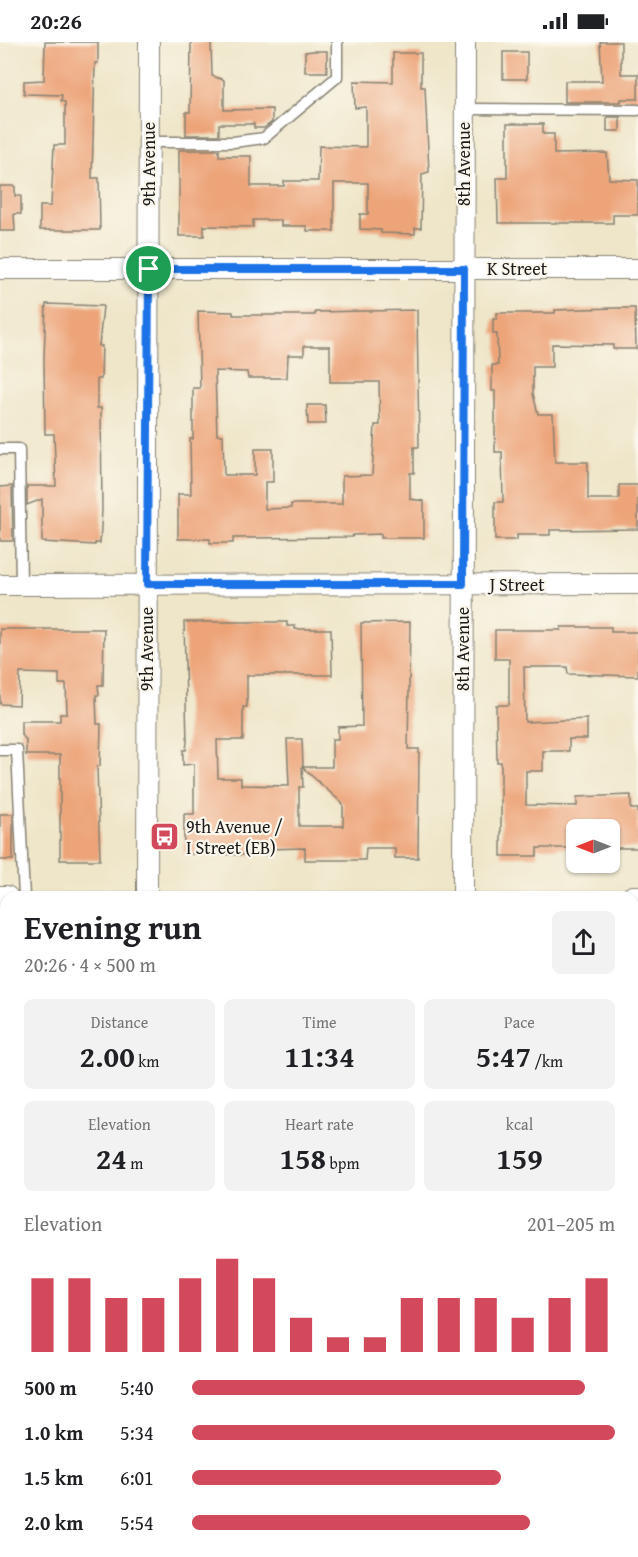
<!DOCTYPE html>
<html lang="en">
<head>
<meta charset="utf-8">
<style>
	body { margin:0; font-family:"Gentium Book Plus",serif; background:#f2f2f2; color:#202124; height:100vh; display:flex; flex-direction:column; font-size:22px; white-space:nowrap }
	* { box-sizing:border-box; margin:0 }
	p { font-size:20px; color:#757577 }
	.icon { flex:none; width:33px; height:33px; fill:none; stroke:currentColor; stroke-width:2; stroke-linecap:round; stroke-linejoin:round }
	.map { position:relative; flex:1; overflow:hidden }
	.panel { position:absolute; left:0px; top:849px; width:639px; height:666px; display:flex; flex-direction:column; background:#fff; border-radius:18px 18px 0 0; box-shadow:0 2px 4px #0004 }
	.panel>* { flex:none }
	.needle { width:39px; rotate:270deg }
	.fabs { position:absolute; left:566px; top:777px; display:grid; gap:12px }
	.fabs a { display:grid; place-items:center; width:54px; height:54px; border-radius:9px; background:#fff; box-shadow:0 2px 4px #0004; font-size:30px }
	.pin { position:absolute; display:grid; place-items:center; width:51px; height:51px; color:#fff; margin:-26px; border:3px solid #fff; border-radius:50%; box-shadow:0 2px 6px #0007 }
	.round { display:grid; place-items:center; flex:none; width:63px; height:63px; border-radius:9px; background:#f2f2f2 }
	.head { display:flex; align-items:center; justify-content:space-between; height:102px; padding:0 24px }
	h1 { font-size:33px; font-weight:700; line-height:45px }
	.figures { display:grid; grid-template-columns:repeat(3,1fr); gap:9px; height:102px; padding:6px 24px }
	.figures div { display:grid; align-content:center; border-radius:9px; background:#f2f2f2; text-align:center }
	.figures b { font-size:30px; font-weight:700 }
	.figures small { font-size:16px; font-weight:400 }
	.figures p { font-size:16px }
	.chart { height:168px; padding:12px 24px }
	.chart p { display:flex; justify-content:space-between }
	.chart svg { width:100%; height:108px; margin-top:6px; stroke:#d1495b; stroke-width:6 }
	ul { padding:0 24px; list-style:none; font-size:20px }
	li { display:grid; grid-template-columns:96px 72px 1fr; align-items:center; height:45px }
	li i { height:15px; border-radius:8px; background:#d1495b }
	.status { display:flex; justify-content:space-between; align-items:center; height:42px; padding:0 30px; background:#fff; direction:ltr }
	.status svg { height:16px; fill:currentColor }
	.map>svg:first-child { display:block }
</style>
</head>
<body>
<div class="status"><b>20:26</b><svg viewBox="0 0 49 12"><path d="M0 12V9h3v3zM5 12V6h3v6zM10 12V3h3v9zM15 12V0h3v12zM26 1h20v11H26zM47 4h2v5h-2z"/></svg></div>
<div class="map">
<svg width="638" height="1515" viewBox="0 0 638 1515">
	<rect width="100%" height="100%" fill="#fbf7ec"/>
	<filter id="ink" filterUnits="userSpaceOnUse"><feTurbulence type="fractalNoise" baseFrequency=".0167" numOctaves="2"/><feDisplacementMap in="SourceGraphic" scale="12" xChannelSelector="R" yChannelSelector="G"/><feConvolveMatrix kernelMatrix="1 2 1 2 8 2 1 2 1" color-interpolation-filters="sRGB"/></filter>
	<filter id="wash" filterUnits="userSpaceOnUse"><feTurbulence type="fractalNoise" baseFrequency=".008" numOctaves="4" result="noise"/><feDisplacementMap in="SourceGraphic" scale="24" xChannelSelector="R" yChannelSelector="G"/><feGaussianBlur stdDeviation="1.35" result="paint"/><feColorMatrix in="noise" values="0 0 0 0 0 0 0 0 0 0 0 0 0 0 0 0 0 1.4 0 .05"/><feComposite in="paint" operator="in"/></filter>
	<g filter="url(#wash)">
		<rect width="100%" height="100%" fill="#efe6c9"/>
		<g id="blocks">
			<g fill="#eda479" fill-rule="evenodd">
				<polygon points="45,0 98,0 98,21 95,21 92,136 99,136 100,188 40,188 40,164 51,164 54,103 65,103 65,60 61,59 62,53 24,52 24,39 44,38"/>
				<polygon points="191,0 211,0 212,34 224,38 224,68 272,67 272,80 264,86 254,86 254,82 219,82 219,93 186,93 186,70 190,70"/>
				<polygon points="600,0 621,0 621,32 638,32 638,57 621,57 621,60 565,60 565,39 602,39"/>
				<polygon points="313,9 327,9 327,30 305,30 305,10"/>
				<rect x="503" y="10" width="24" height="27"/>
				<polygon points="393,11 421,11 421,45 425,45 429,130 422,132 421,186 415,186 415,192 381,191 381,188 360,187 360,172 368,172 368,141 334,141 334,189 307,189 307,184 281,184 281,178 253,178 253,185 204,184 204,194 179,194 179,108 219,108 219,114 251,114 251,144 284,144 284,139 318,139 319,104 366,105 366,65 355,66 354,39 393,40"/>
				<rect x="607" y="75" width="13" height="14"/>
				<polygon points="507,82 543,82 543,92 554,92 554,112 607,111 609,137 638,138 638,173 613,173 613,181 498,181 497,136 507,136"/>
				<polygon points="0,144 15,144 15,154 21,154 21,172 14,172 15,189 0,189"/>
				<polygon points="46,262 103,264 99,304 102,304 101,337 97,337 97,366 101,366 102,468 100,501 95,501 95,503 42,500 42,457 27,463 27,444 56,444 54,392 45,392 44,316"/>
				<polygon points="613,266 635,266 636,307 613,307 613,303 552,302 552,325 533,325 533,352 538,372 553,372 555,420 588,420 588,457 619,457 619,443 638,443 638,487 550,488 550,493 517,493 517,498 495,498 495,460 503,460 502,410 495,410 495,349 492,349 492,323 498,323 497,292 493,292 493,277 497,277 497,271 555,271 555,268"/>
				<path d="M417 268 419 405H414V431H410V457L424 459V496H381V492L353 493 352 495 233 496V501H210V497H178V452H191L190 397H193V346H200L198 269 233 270V273H315V270ZM304 304H330V340H379L380 383H375L372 433 342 434V462H291V466L265 467V440H273V407H255V433H224L223 393H217L215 329 247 330 248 336H287L288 313H304Z"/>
				<polygon points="307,363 325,363 326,382 308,382"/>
				<polygon points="12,444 13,499 0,499 0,445"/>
				<path d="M184 580H287V584H295V587H331L332 633H247V665H243V698H217L218 736H241V743L289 744 287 697H302L303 725H332V697H338V685L362 684 361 581 410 580 408 707H419L418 816H395V806H366L365 818H305V806L265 807V813L184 812V772H194V722L183 723V708H186L187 700ZM302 725 343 762V784H299V745H303Z"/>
				<polygon points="561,585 611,585 611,590 638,590 638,634 568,632 567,625 524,625 525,680 587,677 587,697 569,697 569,709 543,709 543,729 526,729 526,763 577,764 577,755 631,753 631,767 638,767 638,806 609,806 609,788 576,788 576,804 572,806 537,806 537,814 501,814 501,720 497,720 496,663 509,663 509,617 495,617 495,588 561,588"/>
				<polygon points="0,587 104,587 103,643 98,643 99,653 96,653 97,682 101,682 100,724 97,725 100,818 60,818 60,713 26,713 26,698 21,692 21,679 60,679 60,672 67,672 66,642 59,642 59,632 20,631 19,663 0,662"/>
				<rect x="0" y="772" width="13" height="46"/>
			</g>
		</g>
	</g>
	<g filter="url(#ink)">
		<use href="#blocks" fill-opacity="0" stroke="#868172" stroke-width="1.5"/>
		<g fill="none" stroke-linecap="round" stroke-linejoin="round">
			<defs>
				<g id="service">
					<polyline points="465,67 638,68"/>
					<polyline points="149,100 233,100 264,96 337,35 337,0"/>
					<polyline points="0,407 19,407 21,543"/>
					<polyline points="0,708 17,708 24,855"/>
					<polyline points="0,1047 6,1047"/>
				</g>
				<g id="minor">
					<polyline points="0,227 638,227"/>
					<polyline points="0,543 638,542"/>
					<polyline points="147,855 149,0"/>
					<polyline points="463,855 465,0"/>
					<polyline points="0,1172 6,1172"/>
					<polyline points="633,1172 638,1172"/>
					<polyline points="0,1490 6,1490"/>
					<polyline points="633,1490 638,1490"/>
					<polyline points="142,1515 142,1509"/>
					<polyline points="460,1515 460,1509"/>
				</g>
				<g id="tertiary">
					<polyline points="0,856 6,856"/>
					<polyline points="633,856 638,856"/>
				</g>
			</defs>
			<use href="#service" stroke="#868172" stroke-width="13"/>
			<use href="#minor" stroke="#868172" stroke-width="22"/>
			<use href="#tertiary" stroke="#868172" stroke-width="26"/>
			<use href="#service" stroke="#fff" stroke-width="10"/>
			<use href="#minor" stroke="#fff" stroke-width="20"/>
			<use href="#tertiary" stroke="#fff" stroke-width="24"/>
		</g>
	</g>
	<g fill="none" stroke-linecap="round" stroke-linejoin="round" filter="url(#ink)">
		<defs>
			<polygon id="route" points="149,227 464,227 463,542 147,542"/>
		</defs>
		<use href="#route" stroke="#fff" stroke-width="12"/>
		<use href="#route" stroke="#1a73e8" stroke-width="8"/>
	</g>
	<defs>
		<symbol id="bus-square" viewBox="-11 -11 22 22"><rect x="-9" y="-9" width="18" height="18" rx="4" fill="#d1495b" stroke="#fbf7ec"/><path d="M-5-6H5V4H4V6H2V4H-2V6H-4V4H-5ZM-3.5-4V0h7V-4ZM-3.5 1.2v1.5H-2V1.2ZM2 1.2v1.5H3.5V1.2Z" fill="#fff"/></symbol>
	</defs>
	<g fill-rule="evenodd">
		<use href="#bus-square" x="148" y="778" width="33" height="33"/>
	</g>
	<g text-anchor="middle" stroke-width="4.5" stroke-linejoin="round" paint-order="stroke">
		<g font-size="18" fill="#1c1c1c" stroke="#fbf7ec">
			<text transform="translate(149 122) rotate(-90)" y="6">9th Avenue</text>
			<text transform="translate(464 122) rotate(-90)" y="6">8th Avenue</text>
			<text x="517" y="233">K Street</text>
			<text x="517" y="549">J Street</text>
			<text transform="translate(147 607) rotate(-90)" y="6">9th Avenue</text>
			<text transform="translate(463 607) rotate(-90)" y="6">8th Avenue</text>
		</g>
		<g font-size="18" fill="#1c1c1c" stroke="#fbf7ec" text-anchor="start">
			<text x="186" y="791">9th Avenue /<tspan x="186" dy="21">I Street (EB)</tspan></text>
		</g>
	</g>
</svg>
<div class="fabs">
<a><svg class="needle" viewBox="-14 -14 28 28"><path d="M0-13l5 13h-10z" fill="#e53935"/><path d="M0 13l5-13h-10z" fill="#757577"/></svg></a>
</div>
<div class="pin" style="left:149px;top:227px;background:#1e9e55"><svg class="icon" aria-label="arrive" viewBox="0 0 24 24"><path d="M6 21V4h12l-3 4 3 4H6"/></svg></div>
<section class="panel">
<div class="head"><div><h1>Evening run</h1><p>20:26 · 4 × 500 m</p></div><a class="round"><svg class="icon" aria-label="share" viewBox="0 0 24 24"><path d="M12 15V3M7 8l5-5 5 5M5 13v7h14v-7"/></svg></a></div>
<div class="figures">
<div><p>Distance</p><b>2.00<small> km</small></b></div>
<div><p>Time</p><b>11:34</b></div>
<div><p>Pace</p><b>5:47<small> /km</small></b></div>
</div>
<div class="figures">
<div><p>Elevation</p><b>24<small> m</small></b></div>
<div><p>Heart rate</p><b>158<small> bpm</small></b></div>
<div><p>kcal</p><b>159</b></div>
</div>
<div class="chart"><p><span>Elevation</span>201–205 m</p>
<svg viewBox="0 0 160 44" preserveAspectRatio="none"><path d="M5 44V14M15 44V14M25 44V22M35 44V22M45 44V14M55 44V6M65 44V14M75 44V30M85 44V38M95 44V38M105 44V22M115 44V22M125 44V22M135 44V30M145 44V22M155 44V14"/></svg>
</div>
<ul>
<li><b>500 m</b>5:40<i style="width:93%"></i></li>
<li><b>1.0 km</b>5:34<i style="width:100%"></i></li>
<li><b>1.5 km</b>6:01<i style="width:73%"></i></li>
<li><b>2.0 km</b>5:54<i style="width:80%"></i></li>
</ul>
</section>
</div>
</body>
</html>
